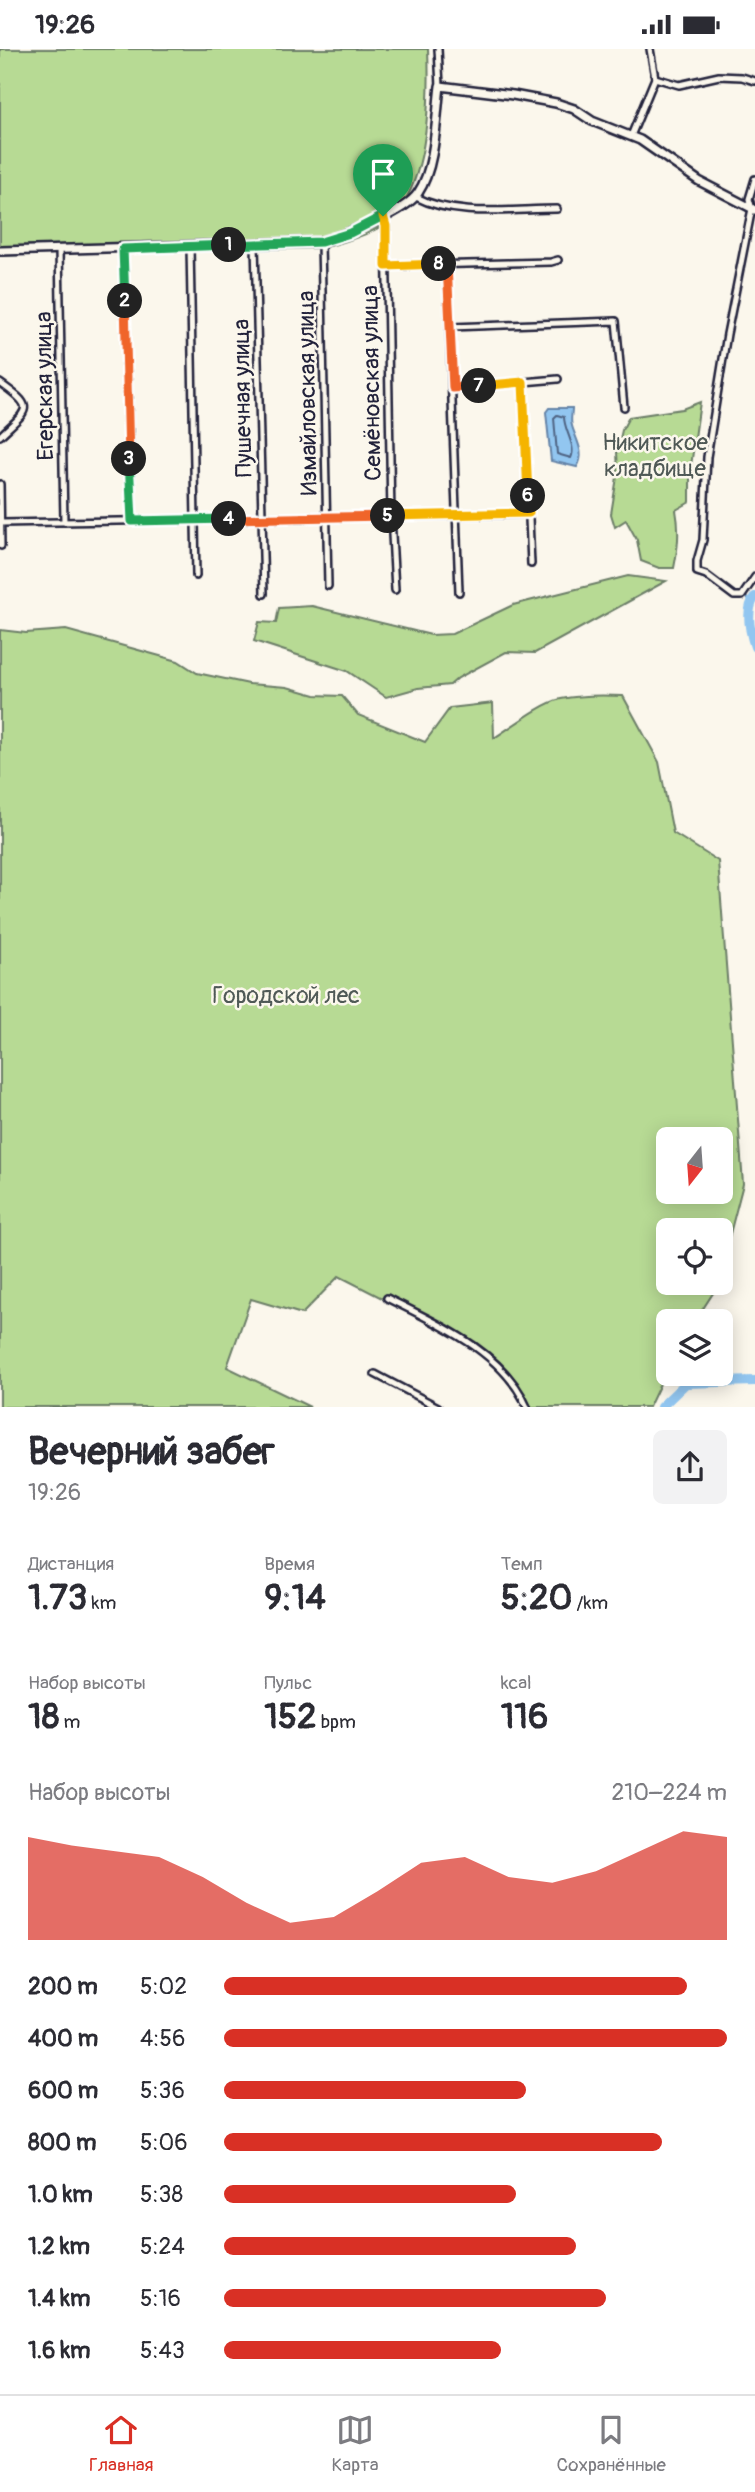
<!DOCTYPE html>
<html lang="ru">
<head>
<meta charset="utf-8">
<style>
	body { margin:0; font-family:Pangolin,sans-serif; background:#f2f2f3; color:#2b2b33; height:100vh; display:flex; flex-direction:column; font-size:26px; white-space:nowrap }
	* { box-sizing:border-box; margin:0 }
	p { font-size:23px; color:#7c7c81 }
	.icon { flex:none; width:38px; height:38px; fill:none; stroke:currentColor; stroke-width:2; stroke-linecap:round; stroke-linejoin:round }
	.map { position:relative; height:1358px; overflow:hidden }
	.details { display:flex; flex-direction:column; background:#fff; flex:1 }
	.details>* { flex:none }
	.needle { width:46px; rotate:197deg }
	.controls { position:absolute; left:656px; top:1078px; display:grid; gap:14px }
	.controls a { display:grid; place-items:center; width:77px; height:77px; border-radius:10px; background:#fff; box-shadow:0 4px 18px #0003; font-size:35px }
	.pin { position:absolute; display:grid; place-items:center; width:60px; height:60px; color:#fff; margin:-72px -30px; border-radius:50% 50% 50% 0; rotate:-45deg; box-shadow:0 0 7px #0007 }
	.pin .icon { rotate:45deg }
	.km { position:absolute; width:35px; height:35px; margin:-18px; border-radius:50%; background:#222; color:#fff; font-size:19px; line-height:35px; text-align:center }
	.round { display:grid; place-items:center; flex:none; width:74px; height:74px; border-radius:10px; background:#f2f2f3 }
	.head { display:flex; align-items:center; justify-content:space-between; height:119px; padding:0 28px }
	h1 { font-size:38px; font-weight:700; line-height:52px }
	.metrics { display:grid; grid-template-columns:repeat(3,1fr); gap:10px; height:119px; padding:7px 28px }
	.metrics div { display:grid; align-content:center }
	.metrics b { font-size:35px; font-weight:700 }
	.metrics small { font-size:19px; font-weight:400 }
	.metrics p { font-size:19px }
	.chart { height:196px; padding:14px 28px }
	.chart p { display:flex; justify-content:space-between }
	.chart svg { width:100%; height:126px; margin-top:7px; fill:#d93025; opacity:.7 }
	ul { padding:0 28px; list-style:none; font-size:23px }
	li { display:grid; grid-template-columns:112px 84px 1fr; align-items:center; height:52px }
	li i { height:18px; border-radius:9px; background:#d93025 }
	.status { display:flex; justify-content:space-between; align-items:center; height:49px; padding:0 35px; background:#fff; direction:ltr }
	.status svg { height:19px; fill:currentColor }
	.menu { display:flex; justify-content:space-around; align-items:center; height:98px; border-top:2px solid #e1e1e2; background:#fff; font-size:19px; color:#7c7c81 }
	.menu a { display:grid; justify-items:center; gap:4px }
	.menu .active { color:#d93025 }
	.map>svg:first-child { display:block }
</style>
</head>
<body>
<div class="status"><b>19:26</b><svg viewBox="0 0 49 12"><path d="M0 12V9h3v3zM5 12V6h3v6zM10 12V3h3v9zM15 12V0h3v12zM26 1h20v11H26zM47 4h2v5h-2z"/></svg></div>
<div class="map">
<svg width="755" height="1358" viewBox="0 0 755 1358">
	<rect width="100%" height="100%" fill="#fbf7ec"/>
	<filter id="ink" filterUnits="userSpaceOnUse"><feTurbulence type="fractalNoise" baseFrequency=".0143" numOctaves="2"/><feDisplacementMap in="SourceGraphic" scale="14" xChannelSelector="R" yChannelSelector="G"/><feConvolveMatrix kernelMatrix="1 2 1 2 8 2 1 2 1" color-interpolation-filters="sRGB"/></filter>
	<g filter="url(#ink)">
		<g fill="#b7da94" stroke="#6c7e68" stroke-width="2" fill-rule="evenodd">
			<path d="M0 0H428C430 50 429 133 391 170 377 184 341 194 322 199L59 204 0 207Z"/>
			<path d="M700 353 690 424V453L676 461C680 482 678 499 674 519H659L641 512 637 491 626 471 615 478 611 465 618 422 617 403 622 381 629 368 682 360Z"/>
			<polygon points="628,527 666,532 535,604 506,603 458,629 450,636 418,639 386,648 347,622 254,592 259,573 276,574 279,559 312,557 431,586 452,585 513,556"/>
			<path d="M0 581 26 584 66 581 178 612 197 624 249 635 287 638 315 646 342 647 358 666 425 693 450 659 493 654 494 689C512 678 540 655 561 650 580 646 603 646 623 647L659 713 673 784 718 812 743 1135 721 1219V1181H668V1234H717L715 1241 695 1272H668V1318L649 1358H526L484 1301 339 1227 302 1265 251 1250 227 1318 310 1358H0ZM668 1090H721V1143H668Z"/>
		</g>
		<path fill="#92c6f0" stroke="#6584a8" stroke-width="2" d="M549 359H572C572 365 570 371 572 377 576 391 586 404 577 418L551 412 546 363Z"/>
		<g fill="none" stroke-linecap="round" stroke-linejoin="round">
			<path stroke="#4f6483" stroke-width="2" d="M557 366 564 368C564 382 577 397 571 409L557 405 554 369Z"/>
			<polyline stroke="#6584a8" stroke-width="2" points="747,549 751,554"/>
			<g stroke="#92c6f0" stroke-width="10">
				<path d="M755 548C745 561 750 583 755 598"/>
				<polyline points="661,1358 686,1334 755,1332"/>
			</g>
			<defs>
				<g id="minor">
					<polyline points="438,0 440,37"/>
					<polyline points="655,29 679,36 719,27 742,28 755,32"/>
					<polyline points="631,87 655,29 650,0"/>
					<polyline points="755,130 749,150 752,160 750,169 727,285 707,408 703,491 697,512 697,523 706,526 734,547 742,547 755,528"/>
					<path d="M416 148C456 169 512 160 557 160"/>
					<polyline points="383,167 386,178 391,467 395,541"/>
					<polyline points="321,193 328,537"/>
					<polyline points="255,195 264,545"/>
					<polyline points="190,197 196,527"/>
					<polyline points="123,199 132,472"/>
					<polyline points="59,200 64,473"/>
					<polyline points="447,215 459,543"/>
					<polyline points="386,217 551,213 558,211"/>
					<polyline points="451,278 616,272 624,358"/>
					<polyline points="523,333 531,515"/>
					<path d="M0 334C37 360 28 360 0 387"/>
					<polyline points="453,339 558,330"/>
					<polyline points="0,435 1,497"/>
					<polyline points="1,474 529,465"/>
					<path d="M387 1249C437 1274 504 1303 527 1358"/>
					<polyline points="375,1325 438,1358"/>
				</g>
				<path id="tertiary" d="M0 202 321 193C344 186 405 164 418 144 436 118 436 68 440 37L513 46 556 54 574 60 592 72 640 91 699 132 755 161"/>
			</defs>
			<use href="#minor" stroke="#22223b" stroke-width="10"/>
			<use href="#tertiary" stroke="#22223b" stroke-width="12"/>
			<use href="#minor" stroke="#fbf7ec" stroke-width="5"/>
			<use href="#tertiary" stroke="#fbf7ec" stroke-width="7"/>
		</g>
	</g>
	<g fill="none" stroke-linecap="round" stroke-linejoin="round" filter="url(#ink)">
		<defs>
			<polyline id="split-1" points="229,196 321,193 350,184 383,167"/>
			<polyline id="split-2" points="125,252 123,200 229,196"/>
			<polyline id="split-3" points="125,252 129,410"/>
			<polyline id="split-4" points="129,410 132,472 229,470"/>
			<polyline id="split-5" points="229,470 388,467"/>
			<polyline id="split-6" points="388,467 529,464 528,447"/>
			<polyline id="split-7" points="479,337 523,333 528,447"/>
			<polyline id="split-8" points="439,215 447,215 453,339 479,337"/>
			<polyline id="split-9" points="383,167 386,177 386,217 439,215"/>
		</defs>
		<use href="#split-1" stroke="#fff" stroke-width="14"/>
		<use href="#split-2" stroke="#fff" stroke-width="14"/>
		<use href="#split-3" stroke="#fff" stroke-width="14"/>
		<use href="#split-4" stroke="#fff" stroke-width="14"/>
		<use href="#split-5" stroke="#fff" stroke-width="14"/>
		<use href="#split-6" stroke="#fff" stroke-width="14"/>
		<use href="#split-7" stroke="#fff" stroke-width="14"/>
		<use href="#split-8" stroke="#fff" stroke-width="14"/>
		<use href="#split-9" stroke="#fff" stroke-width="14"/>
		<use href="#split-1" stroke="#22a559" stroke-width="9"/>
		<use href="#split-2" stroke="#22a559" stroke-width="9"/>
		<use href="#split-3" stroke="#f0652b" stroke-width="9"/>
		<use href="#split-4" stroke="#22a559" stroke-width="9"/>
		<use href="#split-5" stroke="#f0652b" stroke-width="9"/>
		<use href="#split-6" stroke="#f5b400" stroke-width="9"/>
		<use href="#split-7" stroke="#f5b400" stroke-width="9"/>
		<use href="#split-8" stroke="#f0652b" stroke-width="9"/>
		<use href="#split-9" stroke="#f5b400" stroke-width="9"/>
	</g>
	<g text-anchor="middle" stroke-width="5" stroke-linejoin="round" paint-order="stroke">
		<g font-size="23" fill="#22223b" stroke="#fbf7ec">
			<text transform="translate(371 334) rotate(-91)" y="8">Семёновская улица</text>
			<text transform="translate(44 337) rotate(-91)" y="8">Егерская улица</text>
			<text transform="translate(307 344) rotate(-91)" y="8">Измайловская улица</text>
			<text transform="translate(242 349) rotate(-91)" y="8">Пушечная улица</text>
		</g>
		<g font-size="23" fill="#4f5956" stroke="#fbf7ec">
			<text x="655" y="401">Никитское<tspan x="655" dy="26">кладбище</tspan></text>
			<text x="286" y="954">Городской лес</text>
		</g>
	</g>
</svg>
<div class="controls">
<a><svg class="needle" viewBox="-14 -14 28 28"><path d="M0-13l5 13h-10z" fill="#e53935"/><path d="M0 13l5-13h-10z" fill="#7c7c81"/></svg></a>
<a><svg class="icon" aria-label="locate" viewBox="0 0 24 24"><circle cx="12" cy="12" r="6"/><path d="M12 2v4M12 18v4M2 12h4M18 12h4"/></svg></a>
<a><svg class="icon" aria-label="layers" viewBox="0 0 24 24"><path d="M12 4l9 5-9 5-9-5zM3 14l9 5 9-5"/></svg></a>
</div>
<div class="pin" style="left:383px;top:167px;background:#1e9e55"><svg class="icon" aria-label="arrive" viewBox="0 0 24 24"><path d="M6 21V4h12l-3 4 3 4H6"/></svg></div>
<b class="km" style="left:229px;top:196px">1</b>
<b class="km" style="left:125px;top:252px">2</b>
<b class="km" style="left:129px;top:410px">3</b>
<b class="km" style="left:229px;top:470px">4</b>
<b class="km" style="left:388px;top:467px">5</b>
<b class="km" style="left:528px;top:447px">6</b>
<b class="km" style="left:479px;top:337px">7</b>
<b class="km" style="left:439px;top:215px">8</b>
</div>
<section class="details">
<div class="head"><div><h1>Вечерний забег</h1><p>19:26</p></div><a class="round"><svg class="icon" aria-label="share" viewBox="0 0 24 24"><path d="M12 15V3M7 8l5-5 5 5M5 13v7h14v-7"/></svg></a></div>
<div class="metrics">
<div><p>Дистанция</p><b>1.73<small> km</small></b></div>
<div><p>Время</p><b>9:14</b></div>
<div><p>Темп</p><b>5:20<small> /km</small></b></div>
</div>
<div class="metrics">
<div><p>Набор высоты</p><b>18<small> m</small></b></div>
<div><p>Пульс</p><b>152<small> bpm</small></b></div>
<div><p>kcal</p><b>116</b></div>
</div>
<div class="chart"><p><span>Набор высоты</span>210–224 m</p>
<svg viewBox="0 0 160 44" preserveAspectRatio="none"><path d="M0 44V8L10 11L20 13L30 15L40 22L50 31L60 38L70 36L80 27L90 17L100 15L110 22L120 24L130 20L140 13L150 6L160 8V44z"/></svg>
</div>
<ul>
<li><b>200 m</b>5:02<i style="width:92%"></i></li>
<li><b>400 m</b>4:56<i style="width:100%"></i></li>
<li><b>600 m</b>5:36<i style="width:60%"></i></li>
<li><b>800 m</b>5:06<i style="width:87%"></i></li>
<li><b>1.0 km</b>5:38<i style="width:58%"></i></li>
<li><b>1.2 km</b>5:24<i style="width:70%"></i></li>
<li><b>1.4 km</b>5:16<i style="width:76%"></i></li>
<li><b>1.6 km</b>5:43<i style="width:55%"></i></li>
</ul>
</section>
<nav class="menu">
<a class="active"><svg class="icon" aria-label="home" viewBox="0 0 24 24"><path d="M3 11l9-7 9 7M6 9v11h12V9"/></svg>Главная</a>
<a><svg class="icon" aria-label="map" viewBox="0 0 24 24"><path d="M3 6l6-2 6 2 6-2v14l-6 2-6-2-6 2zM9 4v14M15 6v14"/></svg>Карта</a>
<a><svg class="icon" aria-label="saved" viewBox="0 0 24 24"><path d="M7 4h10v16l-5-4-5 4z"/></svg>Сохранённые</a>
</nav>
</body>
</html>
